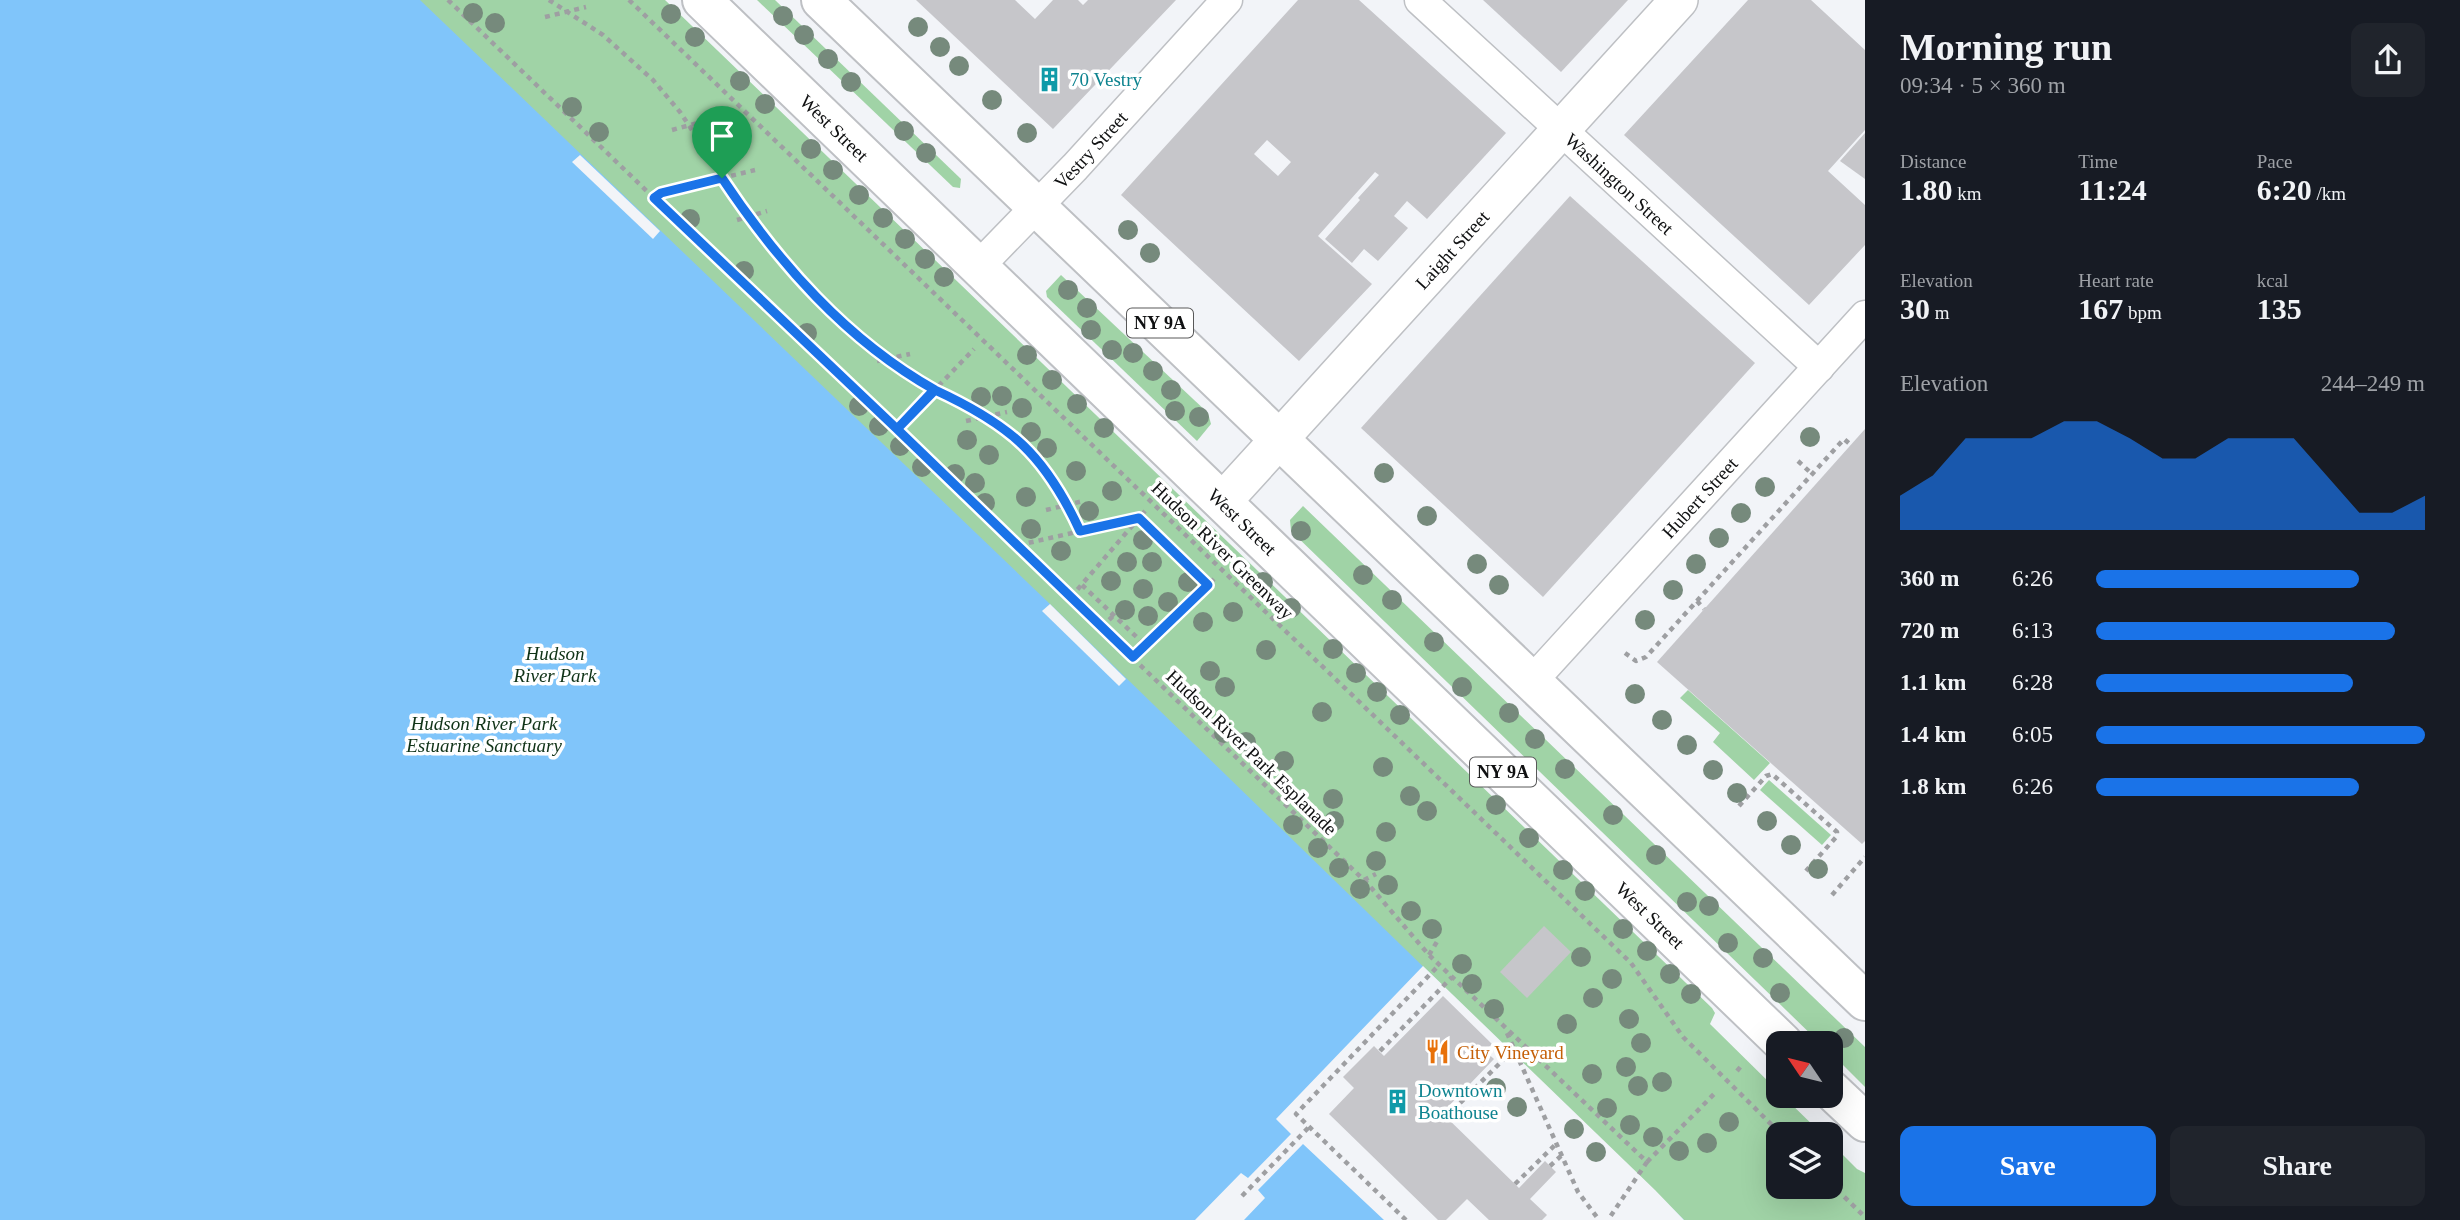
<!DOCTYPE html>
<html lang="en">
<head>
<meta charset="utf-8">
<style>
	body { margin:0; font-family:Georgia,serif; background:#20242c; color:#f1f3f6; height:100vh; display:flex; flex-direction:column; font-size:26px; white-space:nowrap }
	* { box-sizing:border-box; margin:0 }
	p { font-size:23px; color:#9ea1a6 }
	.icon { flex:none; width:38px; height:38px; fill:none; stroke:currentColor; stroke-width:2; stroke-linecap:round; stroke-linejoin:round }
	.map { position:relative; flex:1; overflow:hidden }
	.details { display:flex; flex-direction:column; background:#171b24; width:595px }
	.details>* { flex:none }
	.needle { width:46px; rotate:305deg }
	.tools { position:absolute; left:1766px; top:1031px; display:grid; gap:14px }
	.tools a { display:grid; place-items:center; width:77px; height:77px; border-radius:14px; background:#171b24; box-shadow:0 7px 28px #0002; font-size:35px }
	.pin { position:absolute; display:grid; place-items:center; width:60px; height:60px; color:#fff; margin:-72px -30px; border-radius:50% 50% 50% 0; rotate:-45deg; box-shadow:0 0 7px #0007 }
	.pin .icon { rotate:45deg }
	.round { display:grid; place-items:center; flex:none; width:74px; height:74px; border-radius:14px; background:#20242c }
	.head { display:flex; align-items:center; justify-content:space-between; height:119px; padding:0 35px }
	h1 { font-size:38px; font-weight:600; line-height:52px }
	.stats { display:grid; grid-template-columns:repeat(3,1fr); gap:10px; height:119px; padding:7px 35px }
	.stats div { display:grid; align-content:center }
	.stats b { font-size:30px; font-weight:600 }
	.stats small { font-size:19px; font-weight:400 }
	.stats p { font-size:19px }
	.chart { height:196px; padding:14px 35px }
	.chart p { display:flex; justify-content:space-between }
	.chart svg { width:100%; height:126px; margin-top:7px; fill:#1a73e8; opacity:.7 }
	.action { display:flex; gap:14px; margin-top:auto; padding:14px 35px }
	.action a { flex:1; height:80px; border-radius:14px; background:#1a73e8; color:#fff; font-size:28px; font-weight:600; line-height:80px; text-align:center }
	.action a+a { background:#20242c; color:#f1f3f6 }
	ul { padding:0 35px; list-style:none; font-size:23px }
	li { display:grid; grid-template-columns:112px 84px 1fr; align-items:center; height:52px }
	li i { height:18px; border-radius:9px; background:#1a73e8 }
	main { display:flex; flex:1; min-height:0 }
	.map>svg:first-child { display:block }
</style>
</head>
<body>
<main>
<div class="map">
<svg width="1865" height="1220" viewBox="0 0 1865 1220">
	<rect width="100%" height="100%" fill="#f2f4f8"/>
	<g fill="#a0d3a6">
		<polygon points="0,0 665,0 1712,1008 1715,1013 1710,1024 1778,1091 1778,1096 1783,1096 1822,1134 1778,1134 1778,1186 1830,1186 1831,1143 1857,1169 1865,1173 1865,1220 0,1220"/>
		<polygon points="757,0 775,0 961,179 960,188 953,187"/>
		<polygon points="1061,275 1208,413 1211,424 1197,441 1047,297 1046,291"/>
		<polygon points="1303,506 1865,1047 1865,1087 1831,1053 1830,1043 1820,1043 1291,531 1290,520"/>
		<polygon points="1688,690 1770,763 1754,780 1713,742 1720,733 1680,698"/>
		<polygon points="1769,780 1831,835 1822,845 1760,790"/>
	</g>
	<polygon fill="#80c5fa" points="0,0 420,0 1050,604 1684,1220 0,1220"/>
	<g fill="#f2f4f8">
		<polygon points="580,155 660,231 653,239 572,162"/>
		<polygon points="1050,604 1126,679 1119,686 1042,611"/>
		<polygon points="1423,966 1655,1190 1684,1220 1384,1220 1303,1144 1258,1190 1265,1198 1244,1220 1195,1220 1241,1173 1248,1178 1291,1134 1276,1119"/>
	</g>
	<g fill="#c6c6ca" fill-rule="evenodd">
		<polygon points="916,0 1015,0 1035,19 1053,0 1078,0 1083,5 1088,0 1176,0 1053,129"/>
		<path d="M1298 0H1359L1506 133 1427 219 1407 201 1394 216 1408 228 1378 261 1364 249 1352 263 1325 239 1360 200 1358 198 1379 175 1375 172 1318 236 1372 284 1299 361 1121 195ZM1267 140 1291 162 1278 176 1254 154Z"/>
		<polygon points="1483,0 1628,0 1561,72"/>
		<polygon points="1748,0 1811,0 1865,50 1865,130 1828,171 1865,205 1865,245 1809,305 1624,135"/>
		<polygon points="1865,133 1865,179 1840,161"/>
		<polygon points="1570,196 1755,363 1543,597 1361,428"/>
		<polygon points="1865,429 1865,841 1862,844 1657,662"/>
		<polygon points="1544,926 1571,952 1527,998 1500,972"/>
		<polygon points="1443,996 1492,1044 1485,1051 1494,1059 1442,1113 1519,1188 1545,1161 1556,1172 1530,1199 1547,1215 1542,1220 1489,1220 1467,1199 1446,1220 1438,1220 1329,1114 1354,1088 1343,1077 1374,1046 1384,1056"/>
	</g>
	<g fill="none" stroke-linecap="round" stroke-linejoin="round">
		<defs>
			<g id="minor">
				<path id="s1" d="M1420 0 1819 367"/>
				<path id="s2" d="M979 266 1075 167 1227 0"/>
				<path id="s3" d="M1533 680 1865 316"/>
			</g>
			<g id="major">
				<path id="s4" d="M1223 501 1679 0"/>
			</g>
			<g id="highway">
				<path id="s5" d="M702 0 1783 1043"/>
				<polyline points="821,0 1865,1001"/>
				<polyline points="1830,1089 1865,1122"/>
			</g>
		</defs>
		<use href="#minor" stroke="#bec0c4" stroke-width="33"/>
		<use href="#major" stroke="#bec0c4" stroke-width="40"/>
		<use href="#highway" stroke="#bec0c4" stroke-width="42"/>
		<g stroke="#9e9fa2" stroke-width="4.5" stroke-dasharray="5 5" stroke-linecap="butt">
			<polyline points="448,0 1368,884 1429,955 1647,1162 1608,1220"/>
			<polyline points="629,0 1631,963 1683,1037 1781,1134"/>
			<polyline points="545,17 586,7"/>
			<polyline points="672,130 701,122"/>
			<polyline points="655,198 661,193 755,170"/>
			<polyline points="737,220 767,211"/>
			<polyline points="877,361 910,354"/>
			<polyline points="966,421 1007,412"/>
			<polyline points="897,429 974,349"/>
			<polyline points="1798,461 1812,474"/>
			<polyline points="1046,510 1083,501"/>
			<polyline points="1019,545 1139,518 1208,585"/>
			<polyline points="1082,585 1145,645"/>
			<polyline points="1071,597 1145,511"/>
			<polyline points="1697,601 1704,609"/>
			<polyline points="1102,627 1118,611"/>
			<polyline points="1625,653 1636,661 1646,657 1844,439 1851,445"/>
			<polyline points="1133,657 1214,579"/>
			<polyline points="1739,806 1766,776 1772,774 1837,832 1837,836 1806,871"/>
			<polyline points="1364,880 1376,874"/>
			<polyline points="1832,895 1865,857"/>
			<polyline points="1429,955 1438,940"/>
			<polyline points="1507,1033 1578,1192 1599,1220"/>
			<polyline points="1380,1051 1452,977"/>
			<polyline points="1737,1071 1742,1065"/>
			<polyline points="1446,1117 1514,1049"/>
			<polyline points="1647,1162 1717,1091"/>
			<polyline points="1550,1166 1562,1155"/>
			<polyline points="1830,1183 1865,1217"/>
			<polyline points="1515,1184 1557,1143"/>
			<polyline points="1242,1196 1309,1127"/>
			<polyline points="1406,1220 1296,1114 1439,965"/>
		</g>
		<use href="#minor" stroke="#fff" stroke-width="30"/>
		<use href="#major" stroke="#fff" stroke-width="37"/>
		<use href="#highway" stroke="#fff" stroke-width="38"/>
		<polyline stroke="#9e9fa2" stroke-width="4.5" stroke-dasharray="5 5" stroke-linecap="butt" points="549,0 603,35 653,80 680,112 762,235 821,302 917,380 986,417 1021,442 1055,481 1080,531"/>
	</g>
	<g fill="#768a7c">
		<circle cx="473" cy="13" r="10"/>
		<circle cx="671" cy="14" r="10"/>
		<circle cx="783" cy="16" r="10"/>
		<circle cx="495" cy="23" r="10"/>
		<circle cx="918" cy="27" r="10"/>
		<circle cx="804" cy="35" r="10"/>
		<circle cx="695" cy="37" r="10"/>
		<circle cx="940" cy="47" r="10"/>
		<circle cx="828" cy="59" r="10"/>
		<circle cx="959" cy="66" r="10"/>
		<circle cx="740" cy="81" r="10"/>
		<circle cx="851" cy="82" r="10"/>
		<circle cx="992" cy="100" r="10"/>
		<circle cx="765" cy="104" r="10"/>
		<circle cx="572" cy="107" r="10"/>
		<circle cx="904" cy="131" r="10"/>
		<circle cx="599" cy="132" r="10"/>
		<circle cx="1027" cy="133" r="10"/>
		<circle cx="811" cy="149" r="10"/>
		<circle cx="926" cy="153" r="10"/>
		<circle cx="833" cy="170" r="10"/>
		<circle cx="859" cy="195" r="10"/>
		<circle cx="883" cy="218" r="10"/>
		<circle cx="690" cy="219" r="10"/>
		<circle cx="1128" cy="230" r="10"/>
		<circle cx="905" cy="239" r="10"/>
		<circle cx="1150" cy="253" r="10"/>
		<circle cx="925" cy="259" r="10"/>
		<circle cx="744" cy="271" r="10"/>
		<circle cx="944" cy="277" r="10"/>
		<circle cx="1068" cy="290" r="10"/>
		<circle cx="1087" cy="308" r="10"/>
		<circle cx="1091" cy="330" r="10"/>
		<circle cx="807" cy="333" r="10"/>
		<circle cx="1112" cy="350" r="10"/>
		<circle cx="1133" cy="353" r="10"/>
		<circle cx="1027" cy="355" r="10"/>
		<circle cx="1153" cy="371" r="10"/>
		<circle cx="1052" cy="380" r="10"/>
		<circle cx="1171" cy="390" r="10"/>
		<circle cx="1002" cy="396" r="10"/>
		<circle cx="981" cy="397" r="10"/>
		<circle cx="1077" cy="404" r="10"/>
		<circle cx="859" cy="406" r="10"/>
		<circle cx="1022" cy="408" r="10"/>
		<circle cx="1175" cy="411" r="10"/>
		<circle cx="1199" cy="417" r="10"/>
		<circle cx="879" cy="426" r="10"/>
		<circle cx="1104" cy="428" r="10"/>
		<circle cx="1031" cy="432" r="10"/>
		<circle cx="1810" cy="437" r="10"/>
		<circle cx="967" cy="440" r="10"/>
		<circle cx="900" cy="446" r="10"/>
		<circle cx="1047" cy="448" r="10"/>
		<circle cx="989" cy="455" r="10"/>
		<circle cx="922" cy="467" r="10"/>
		<circle cx="1076" cy="471" r="10"/>
		<circle cx="1384" cy="473" r="10"/>
		<circle cx="955" cy="474" r="10"/>
		<circle cx="975" cy="483" r="10"/>
		<circle cx="1765" cy="487" r="10"/>
		<circle cx="1112" cy="491" r="10"/>
		<circle cx="1026" cy="497" r="10"/>
		<circle cx="985" cy="503" r="10"/>
		<circle cx="1089" cy="511" r="10"/>
		<circle cx="1741" cy="513" r="10"/>
		<circle cx="1427" cy="516" r="10"/>
		<circle cx="1031" cy="529" r="10"/>
		<circle cx="1301" cy="531" r="10"/>
		<circle cx="1719" cy="538" r="10"/>
		<circle cx="1143" cy="540" r="10"/>
		<circle cx="1061" cy="551" r="10"/>
		<circle cx="1127" cy="562" r="10"/>
		<circle cx="1152" cy="562" r="10"/>
		<circle cx="1477" cy="564" r="10"/>
		<circle cx="1696" cy="564" r="10"/>
		<circle cx="1363" cy="575" r="10"/>
		<circle cx="1111" cy="581" r="10"/>
		<circle cx="1188" cy="582" r="10"/>
		<circle cx="1263" cy="582" r="10"/>
		<circle cx="1499" cy="585" r="10"/>
		<circle cx="1143" cy="589" r="10"/>
		<circle cx="1673" cy="590" r="10"/>
		<circle cx="1392" cy="600" r="10"/>
		<circle cx="1168" cy="602" r="10"/>
		<circle cx="1291" cy="608" r="10"/>
		<circle cx="1125" cy="610" r="10"/>
		<circle cx="1233" cy="612" r="10"/>
		<circle cx="1148" cy="616" r="10"/>
		<circle cx="1645" cy="620" r="10"/>
		<circle cx="1203" cy="622" r="10"/>
		<circle cx="1434" cy="642" r="10"/>
		<circle cx="1333" cy="649" r="10"/>
		<circle cx="1266" cy="650" r="10"/>
		<circle cx="1210" cy="671" r="10"/>
		<circle cx="1356" cy="673" r="10"/>
		<circle cx="1225" cy="687" r="10"/>
		<circle cx="1462" cy="687" r="10"/>
		<circle cx="1377" cy="692" r="10"/>
		<circle cx="1635" cy="694" r="10"/>
		<circle cx="1322" cy="712" r="10"/>
		<circle cx="1509" cy="713" r="10"/>
		<circle cx="1400" cy="715" r="10"/>
		<circle cx="1662" cy="720" r="10"/>
		<circle cx="1224" cy="733" r="10"/>
		<circle cx="1535" cy="739" r="10"/>
		<circle cx="1246" cy="742" r="10"/>
		<circle cx="1687" cy="745" r="10"/>
		<circle cx="1284" cy="761" r="10"/>
		<circle cx="1383" cy="767" r="10"/>
		<circle cx="1565" cy="769" r="10"/>
		<circle cx="1713" cy="770" r="10"/>
		<circle cx="1737" cy="793" r="10"/>
		<circle cx="1410" cy="796" r="10"/>
		<circle cx="1333" cy="799" r="10"/>
		<circle cx="1496" cy="805" r="10"/>
		<circle cx="1427" cy="811" r="10"/>
		<circle cx="1613" cy="815" r="10"/>
		<circle cx="1334" cy="821" r="10"/>
		<circle cx="1767" cy="821" r="10"/>
		<circle cx="1293" cy="825" r="10"/>
		<circle cx="1386" cy="832" r="10"/>
		<circle cx="1529" cy="838" r="10"/>
		<circle cx="1791" cy="845" r="10"/>
		<circle cx="1318" cy="848" r="10"/>
		<circle cx="1656" cy="855" r="10"/>
		<circle cx="1376" cy="861" r="10"/>
		<circle cx="1339" cy="868" r="10"/>
		<circle cx="1818" cy="869" r="10"/>
		<circle cx="1563" cy="870" r="10"/>
		<circle cx="1388" cy="885" r="10"/>
		<circle cx="1360" cy="889" r="10"/>
		<circle cx="1585" cy="891" r="10"/>
		<circle cx="1687" cy="902" r="10"/>
		<circle cx="1709" cy="906" r="10"/>
		<circle cx="1411" cy="911" r="10"/>
		<circle cx="1432" cy="929" r="10"/>
		<circle cx="1623" cy="929" r="10"/>
		<circle cx="1728" cy="943" r="10"/>
		<circle cx="1647" cy="951" r="10"/>
		<circle cx="1581" cy="957" r="10"/>
		<circle cx="1763" cy="958" r="10"/>
		<circle cx="1462" cy="964" r="10"/>
		<circle cx="1670" cy="974" r="10"/>
		<circle cx="1612" cy="979" r="10"/>
		<circle cx="1472" cy="984" r="10"/>
		<circle cx="1780" cy="993" r="10"/>
		<circle cx="1691" cy="994" r="10"/>
		<circle cx="1593" cy="998" r="10"/>
		<circle cx="1494" cy="1009" r="10"/>
		<circle cx="1629" cy="1019" r="10"/>
		<circle cx="1567" cy="1024" r="10"/>
		<circle cx="1844" cy="1038" r="10"/>
		<circle cx="1641" cy="1043" r="10"/>
		<circle cx="1626" cy="1067" r="10"/>
		<circle cx="1592" cy="1074" r="10"/>
		<circle cx="1662" cy="1082" r="10"/>
		<circle cx="1638" cy="1086" r="10"/>
		<circle cx="1496" cy="1088" r="10"/>
		<circle cx="1517" cy="1107" r="10"/>
		<circle cx="1607" cy="1108" r="10"/>
		<circle cx="1729" cy="1122" r="10"/>
		<circle cx="1630" cy="1125" r="10"/>
		<circle cx="1574" cy="1129" r="10"/>
		<circle cx="1653" cy="1137" r="10"/>
		<circle cx="1707" cy="1143" r="10"/>
		<circle cx="1679" cy="1151" r="10"/>
		<circle cx="1596" cy="1152" r="10"/>
	</g>
	<g fill="none" stroke-linecap="round" stroke-linejoin="round">
		<defs>
			<path id="route" d="M722 178C778 262 846 340 935 390L897 429 1133 657 1208 585 1139 518 1080 531C1045 455 1011 425 935 390L930 394 897 429 654 198 661 193 722 178"/>
		</defs>
		<use href="#route" stroke="#fff" stroke-width="14"/>
		<use href="#route" stroke="#1a73e8" stroke-width="9"/>
	</g>
	<defs>
		<symbol id="building-bare" viewBox="-9 -9 18 18"><path d="M-4-6H4V6H1V3H-1V6H-4ZM-2.5-4.3h1.7v1.8h-1.7ZM.8-4.3h1.7v1.8H.8ZM-2.5-1h1.7V.8h-1.7ZM.8-1h1.7V.8H.8Z" fill="#0f9aa8" stroke="#fff" stroke-width="2.5" paint-order="stroke"/></symbol>
		<symbol id="restaurant-bare" viewBox="-9 -9 18 18"><path d="M-5-6h1v4h1v-4h1v4h1v-4h1v5L-1.5 .5V6h-2V.5L-5-1ZM5-6V6H3V1.5H1.5Q1.5-4 5-6Z" fill="#e8710a" stroke="#fff" stroke-width="2.5" paint-order="stroke"/></symbol>
	</defs>
	<g fill-rule="evenodd">
		<use href="#building-bare" x="1032" y="62" width="35" height="35"/>
		<use href="#restaurant-bare" x="1420" y="1034" width="35" height="35"/>
		<use href="#building-bare" x="1380" y="1084" width="35" height="35"/>
	</g>
	<g text-anchor="middle" stroke-width="7" stroke-linejoin="round" paint-order="stroke">
		<g fill="#fff" stroke="#585859" stroke-width="2">
			<rect x="1127" y="308.5" width="66" height="29" rx="5"/>
			<rect x="1470" y="757.5" width="66" height="29" rx="5"/>
		</g>
		<g font-size="18" font-weight="bold" fill="#101112">
			<text x="1160" y="329">NY 9A</text>
			<text x="1503" y="778">NY 9A</text>
		</g>
		<g font-size="19" fill="#0d838f" stroke="#fff" text-anchor="start">
			<text x="1070" y="86">70 Vestry</text>
			<text x="1418" y="1097">Downtown<tspan x="1418" dy="22">Boathouse</tspan></text>
		</g>
		<g font-size="19" fill="#101112" stroke="#fff">
			<text dy="7" stroke="none"><textPath href="#s5" startOffset="184">West Street</textPath></text>
			<text dy="7" stroke="none"><textPath href="#s2" startOffset="161">Vestry Street</textPath></text>
			<text dy="7" stroke="none"><textPath href="#s1" startOffset="271">Washington Street</textPath></text>
			<text dy="7" stroke="none"><textPath href="#s4" startOffset="340">Laight Street</textPath></text>
			<text dy="7" stroke="none"><textPath href="#s3" startOffset="247">Hubert Street</textPath></text>
			<text dy="7" stroke="none"><textPath href="#s5" startOffset="751">West Street</textPath></text>
			<text transform="translate(1223 550) rotate(44)" y="7">Hudson River Greenway</text>
			<text transform="translate(1252 752) rotate(44)" y="7">Hudson River Park Esplanade</text>
			<text dy="7" stroke="none"><textPath href="#s5" startOffset="1318">West Street</textPath></text>
		</g>
		<g font-size="19" font-style="italic" fill="#103317" stroke="#fff">
			<text x="555" y="660">Hudson<tspan x="555" dy="22">River Park</tspan></text>
			<text x="484" y="730">Hudson River Park<tspan x="484" dy="22">Estuarine Sanctuary</tspan></text>
		</g>
		<g font-size="19" fill="#c56008" stroke="#fff" text-anchor="start">
			<text x="1457" y="1059">City Vineyard</text>
		</g>
	</g>
</svg>
<div class="tools">
<a><svg class="needle" viewBox="-14 -14 28 28"><path d="M0-13l5 13h-10z" fill="#e53935"/><path d="M0 13l5-13h-10z" fill="#9ea1a6"/></svg></a>
<a><svg class="icon" aria-label="layers" viewBox="0 0 24 24"><path d="M12 4l9 5-9 5-9-5zM3 14l9 5 9-5"/></svg></a>
</div>
<div class="pin" style="left:722px;top:178px;background:#1e9e55"><svg class="icon" aria-label="arrive" viewBox="0 0 24 24"><path d="M6 21V4h12l-3 4 3 4H6"/></svg></div>
</div>
<section class="details">
<div class="head"><div><h1>Morning run</h1><p>09:34 · 5 × 360 m</p></div><a class="round"><svg class="icon" aria-label="share" viewBox="0 0 24 24"><path d="M12 15V3M7 8l5-5 5 5M5 13v7h14v-7"/></svg></a></div>
<div class="stats">
<div><p>Distance</p><b>1.80<small> km</small></b></div>
<div><p>Time</p><b>11:24</b></div>
<div><p>Pace</p><b>6:20<small> /km</small></b></div>
</div>
<div class="stats">
<div><p>Elevation</p><b>30<small> m</small></b></div>
<div><p>Heart rate</p><b>167<small> bpm</small></b></div>
<div><p>kcal</p><b>135</b></div>
</div>
<div class="chart"><p><span>Elevation</span>244–249 m</p>
<svg viewBox="0 0 160 44" preserveAspectRatio="none"><path d="M0 44V32L10 25L20 12L30 12L40 12L50 6L60 6L70 12L80 19L90 19L100 12L110 12L120 12L130 25L140 38L150 38L160 32V44z"/></svg>
</div>
<ul>
<li><b>360 m</b>6:26<i style="width:80%"></i></li>
<li><b>720 m</b>6:13<i style="width:91%"></i></li>
<li><b>1.1 km</b>6:28<i style="width:78%"></i></li>
<li><b>1.4 km</b>6:05<i style="width:100%"></i></li>
<li><b>1.8 km</b>6:26<i style="width:80%"></i></li>
</ul>
<div class="action"><a>Save</a><a>Share</a></div>
</section>
</main>
</body>
</html>
